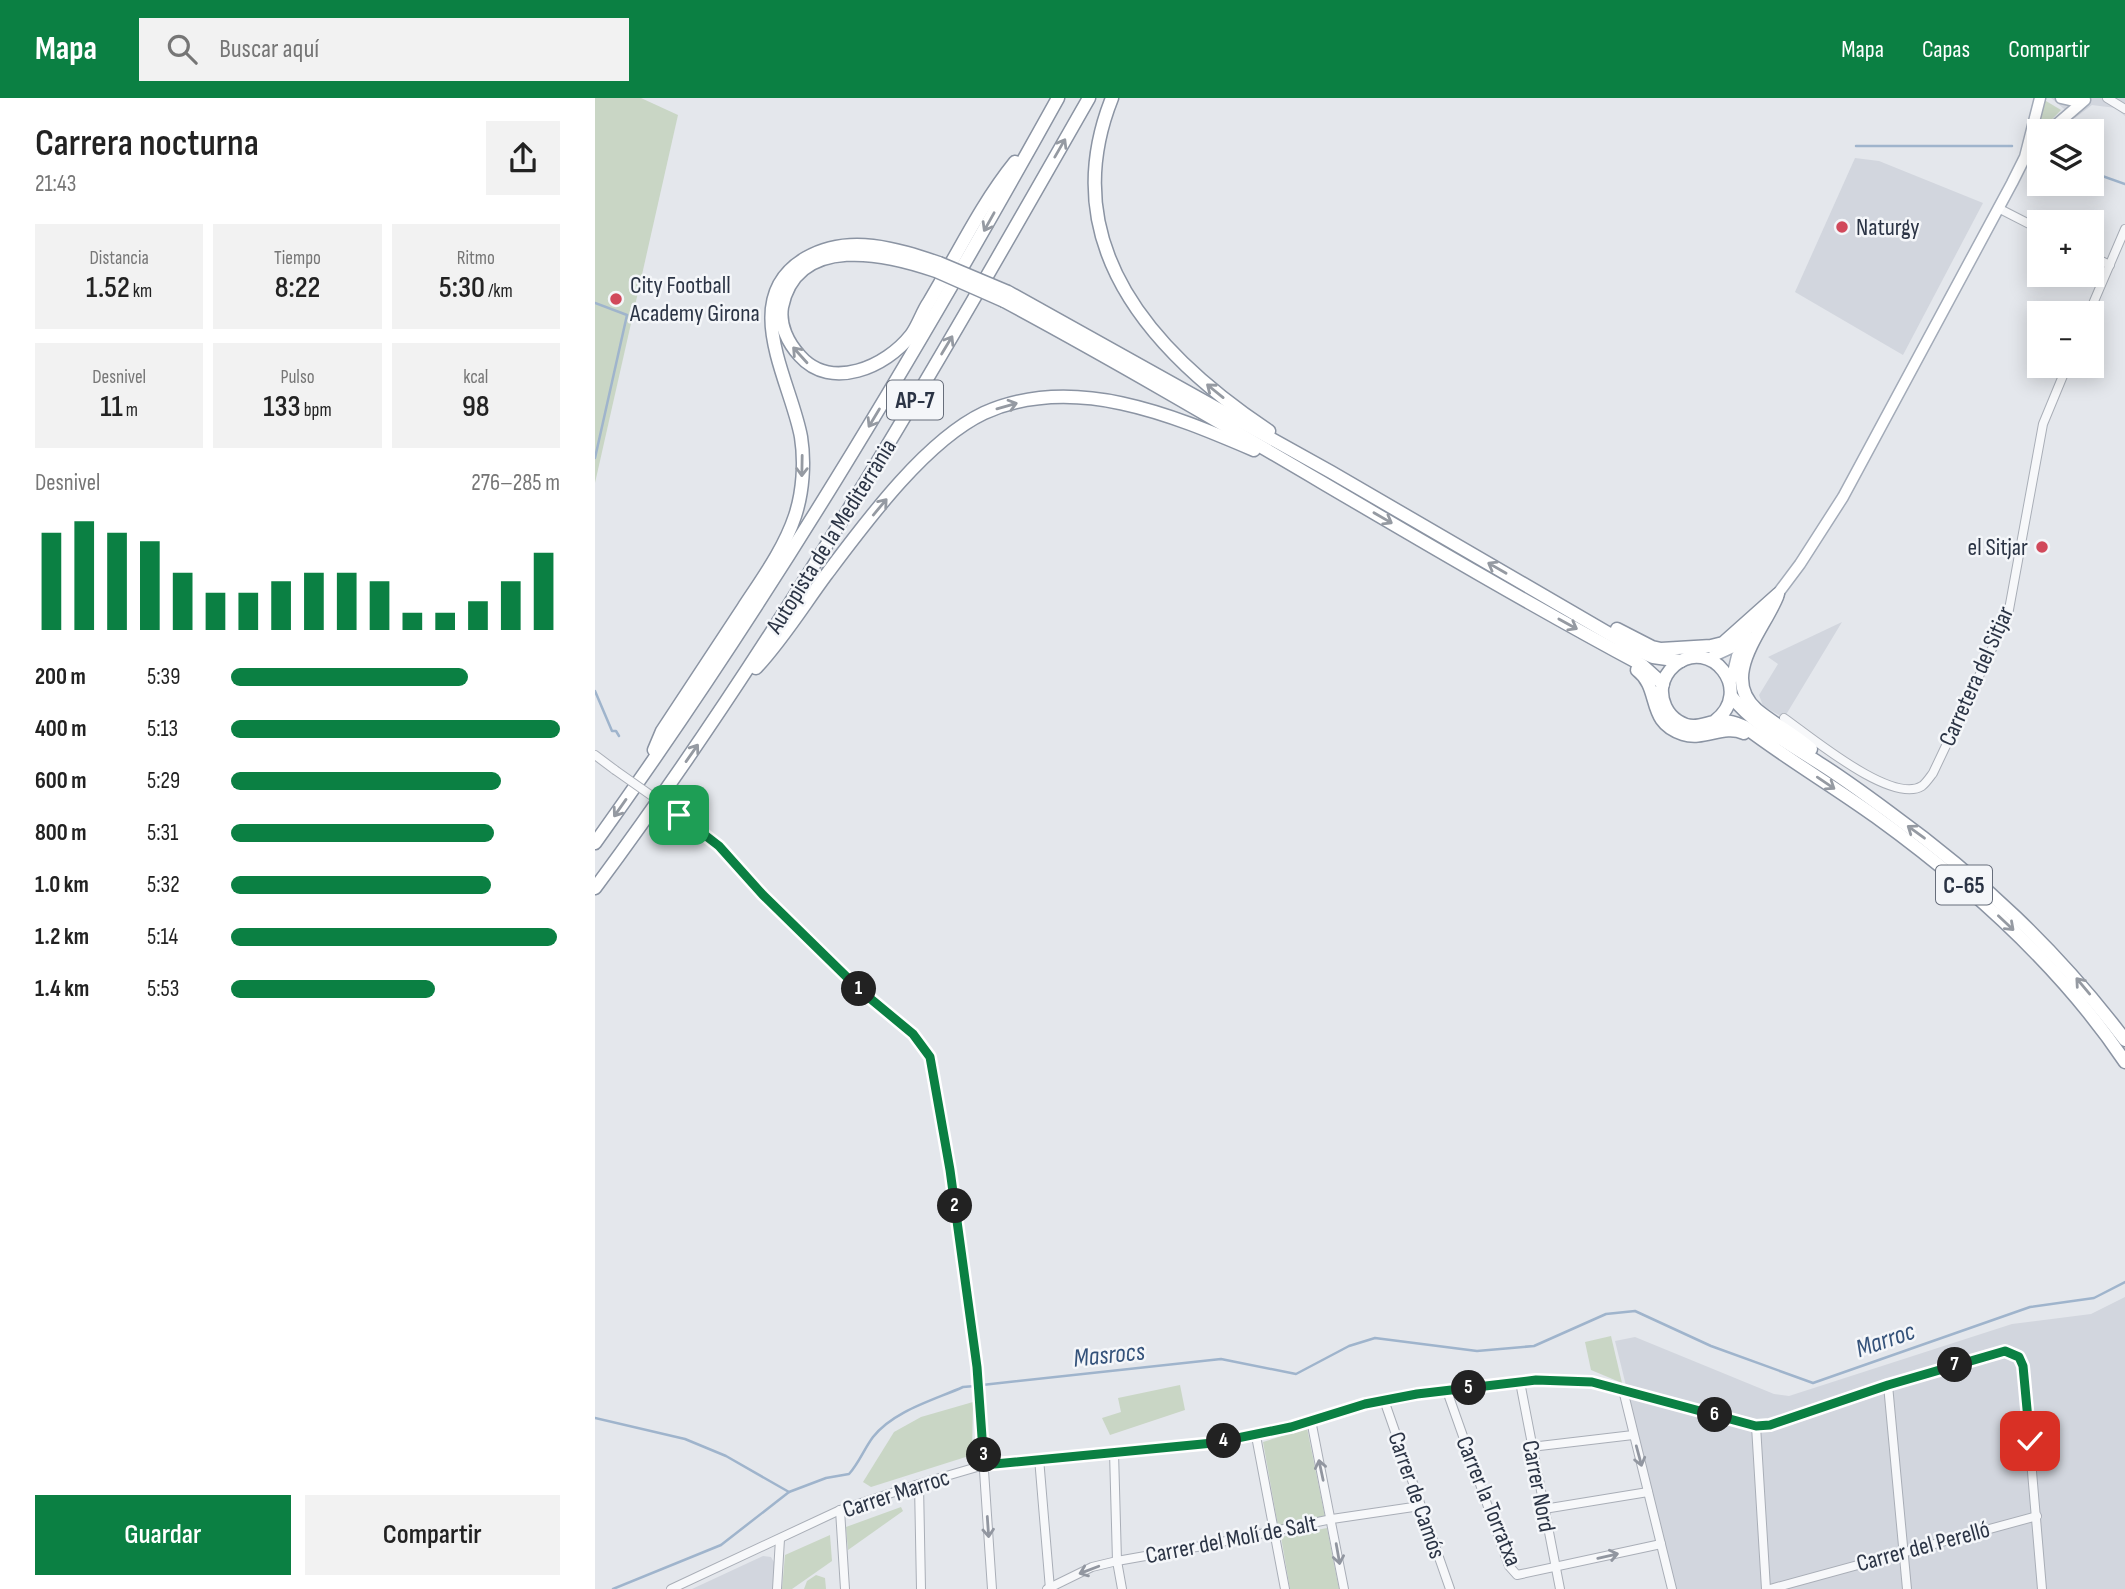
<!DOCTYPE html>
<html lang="es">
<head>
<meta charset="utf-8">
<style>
	body { margin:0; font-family:"Sofia Sans Condensed",sans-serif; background:#f2f2f2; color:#222; height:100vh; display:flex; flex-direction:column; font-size:26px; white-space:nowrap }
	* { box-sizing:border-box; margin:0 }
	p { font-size:23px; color:#767676 }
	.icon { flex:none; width:38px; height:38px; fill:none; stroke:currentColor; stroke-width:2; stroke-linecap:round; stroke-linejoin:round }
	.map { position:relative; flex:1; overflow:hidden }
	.panel { display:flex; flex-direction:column; background:#fff; width:595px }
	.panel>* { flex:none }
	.buttons { position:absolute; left:1432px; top:21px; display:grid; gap:14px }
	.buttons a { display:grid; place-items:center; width:77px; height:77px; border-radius:0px; background:#fff; box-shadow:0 4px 18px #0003; font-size:35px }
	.pin { position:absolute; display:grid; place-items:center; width:60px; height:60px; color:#fff; margin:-30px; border-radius:14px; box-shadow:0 4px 10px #0006 }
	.km { position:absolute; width:35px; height:35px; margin:-18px; border-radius:50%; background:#222; color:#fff; font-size:19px; line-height:35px; text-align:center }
	.round { display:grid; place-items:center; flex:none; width:74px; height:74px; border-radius:0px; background:#f2f2f2 }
	.overview { display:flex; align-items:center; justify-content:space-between; height:119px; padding:0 35px }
	h1 { font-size:38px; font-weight:600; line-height:52px }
	.stats { display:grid; grid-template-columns:repeat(3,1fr); gap:10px; height:119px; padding:7px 35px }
	.stats div { display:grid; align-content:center; border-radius:0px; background:#f2f2f2; text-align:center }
	.stats b { font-size:30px; font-weight:600 }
	.stats small { font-size:19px; font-weight:400 }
	.stats p { font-size:19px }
	.chart { height:196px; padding:14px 35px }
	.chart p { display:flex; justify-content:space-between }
	.chart svg { width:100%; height:126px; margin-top:7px; stroke:#0b8043; stroke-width:6 }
	.button { display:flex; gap:14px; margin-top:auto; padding:14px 35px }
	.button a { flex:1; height:80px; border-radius:0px; background:#0b8043; color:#fff; font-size:28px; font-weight:600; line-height:80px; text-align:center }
	.button a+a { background:#f2f2f2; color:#222 }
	ul { padding:0 35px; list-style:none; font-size:23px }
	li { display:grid; grid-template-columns:112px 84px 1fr; align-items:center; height:52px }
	li i { height:18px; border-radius:9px; background:#0b8043 }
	header { display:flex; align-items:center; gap:42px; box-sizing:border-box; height:98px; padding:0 35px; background:#0b8043; color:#fff }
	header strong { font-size:33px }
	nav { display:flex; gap:38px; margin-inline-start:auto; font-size:24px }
	.search { width:490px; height:63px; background:#f2f2f2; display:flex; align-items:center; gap:18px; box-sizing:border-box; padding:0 24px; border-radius:0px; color:#767676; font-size:26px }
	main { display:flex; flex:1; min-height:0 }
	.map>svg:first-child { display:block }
</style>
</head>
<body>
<header>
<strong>Mapa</strong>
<div class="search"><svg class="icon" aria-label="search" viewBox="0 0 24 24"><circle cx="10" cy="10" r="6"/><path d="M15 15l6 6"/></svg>Buscar aquí</div>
<nav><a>Mapa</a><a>Capas</a><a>Compartir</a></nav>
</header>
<main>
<section class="panel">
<div class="overview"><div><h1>Carrera nocturna</h1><p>21:43</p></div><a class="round"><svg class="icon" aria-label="share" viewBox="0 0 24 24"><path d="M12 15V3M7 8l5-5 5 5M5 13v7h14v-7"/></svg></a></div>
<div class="stats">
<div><p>Distancia</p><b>1.52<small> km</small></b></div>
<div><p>Tiempo</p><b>8:22</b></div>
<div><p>Ritmo</p><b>5:30<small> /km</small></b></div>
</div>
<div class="stats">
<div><p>Desnivel</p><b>11<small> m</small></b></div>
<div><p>Pulso</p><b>133<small> bpm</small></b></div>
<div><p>kcal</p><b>98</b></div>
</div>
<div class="chart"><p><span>Desnivel</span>276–285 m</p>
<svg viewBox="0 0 160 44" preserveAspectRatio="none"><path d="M5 44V10M15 44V6M25 44V10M35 44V13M45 44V24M55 44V31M65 44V31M75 44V27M85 44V24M95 44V24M105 44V27M115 44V38M125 44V38M135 44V34M145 44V27M155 44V17"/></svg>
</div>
<ul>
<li><b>200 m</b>5:39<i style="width:72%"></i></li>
<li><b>400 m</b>5:13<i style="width:100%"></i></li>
<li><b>600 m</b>5:29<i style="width:82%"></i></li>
<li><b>800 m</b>5:31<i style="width:80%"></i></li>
<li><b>1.0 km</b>5:32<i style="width:79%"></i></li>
<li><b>1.2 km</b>5:14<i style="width:99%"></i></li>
<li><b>1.4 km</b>5:53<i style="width:62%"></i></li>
</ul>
<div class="button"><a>Guardar</a><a>Compartir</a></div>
</section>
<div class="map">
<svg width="1530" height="1491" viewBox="0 0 1530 1491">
	<rect width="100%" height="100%" fill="#e4e7ec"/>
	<g fill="#d2d6de">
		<polygon points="1456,0 1530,0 1530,18 1521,10 1497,7 1480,20"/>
		<polygon points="1260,60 1284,63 1388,105 1308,257 1200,194"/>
		<polygon points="1247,524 1189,620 1168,608 1164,597 1183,566 1173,559"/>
		<polygon points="1530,1199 1530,1491 1081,1491 1020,1243 1040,1239 1179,1296 1194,1298 1417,1226 1496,1216"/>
		<polygon points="168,1458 176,1459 180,1466 177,1491 97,1491"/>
	</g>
	<g fill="#c9d6c5">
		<polygon points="0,0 46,0 83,17 0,385"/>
		<polygon points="1451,3 1466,12 1442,37 1450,3"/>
		<polygon points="1016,1238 1027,1285 996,1272 990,1244"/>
		<polygon points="585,1287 590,1312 515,1337 507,1320 526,1314 523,1300"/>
		<polygon points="378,1304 377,1357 276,1389 268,1384 299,1334 326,1319"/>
		<polygon points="712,1330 730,1419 683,1428 668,1344"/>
		<polygon points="306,1409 308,1413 253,1452 251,1429"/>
		<polygon points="732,1430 744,1491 695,1491 686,1439"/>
		<polygon points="235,1437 237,1463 197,1491 187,1491 190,1457"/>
		<polygon points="221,1477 230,1480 231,1491 209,1491 212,1483"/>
	</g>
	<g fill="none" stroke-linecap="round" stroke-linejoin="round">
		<g stroke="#9fb4cc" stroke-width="2.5">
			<polyline points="1261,48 1417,48"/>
			<polyline points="1496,74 1530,86"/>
			<polyline points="0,205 32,217 0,360"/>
			<polyline points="0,593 17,633 21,633 24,638"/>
			<polyline points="387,1287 626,1261 701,1276 754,1248 780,1240 882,1253 939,1248 1011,1216 1040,1213 1116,1248 1218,1285 1435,1209 1499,1200 1530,1184"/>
			<path d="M0 1320 90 1341 131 1358 194 1394 231 1380 254 1376C264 1365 269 1351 278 1339 298 1313 339 1302 368 1289L380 1288"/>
			<polyline points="18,1491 126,1447 194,1394"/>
		</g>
		<defs>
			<g id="minor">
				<polyline points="1512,0 1530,11"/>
				<polyline points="1403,110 1444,131"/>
				<polyline points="1496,158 1515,167"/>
				<polyline points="1494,215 1530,131"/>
				<path d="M1189 620C1215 638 1297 707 1327 688 1331 685 1335 679 1338 675L1413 517 1448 326 1472 268"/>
				<polyline points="0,657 20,672"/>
				<polyline points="84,717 124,748 168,797 265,892 318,936 335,959 355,1072 382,1269 397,1491"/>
				<polyline points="925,1284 965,1491"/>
				<polyline points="1293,1287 1312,1491"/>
				<polyline points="1028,1292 1077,1491"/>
				<polyline points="852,1293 914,1468 922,1477 1066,1446"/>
				<polyline points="789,1302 855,1491"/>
				<polyline points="716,1322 749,1491"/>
				<polyline points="1161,1328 1171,1491"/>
				<polyline points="661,1338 690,1491"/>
				<polyline points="936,1349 1038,1337"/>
				<polyline points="519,1354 522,1463 527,1491"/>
				<polyline points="444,1360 455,1491"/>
				<polyline points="324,1386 326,1491"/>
				<polyline points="949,1411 1053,1394"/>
				<polyline points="245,1412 250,1491"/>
				<polyline points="76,1491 245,1412 324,1386 389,1367 618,1345 696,1329 770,1306 822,1296 941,1282 997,1284 1161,1328 1175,1327 1293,1287 1410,1253 1424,1259 1428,1268 1447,1491"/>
				<polyline points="182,1491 185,1441"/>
				<polyline points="452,1491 497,1469 522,1463 607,1448 737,1421 825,1408"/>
				<polyline points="1175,1491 1442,1418"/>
			</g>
			<g id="major">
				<polyline points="1466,0 1479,3 1487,2"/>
				<polyline points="1454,33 1490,2"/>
				<polyline points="1178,502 1205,466 1248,399 1417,85 1430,59 1445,0"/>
				<polyline points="1112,561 1136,550 1163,520"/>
				<polyline points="1135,587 1142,558 1153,539"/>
			</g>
			<g id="highway">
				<path d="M517 0C458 148 560 257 674 333"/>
				<path d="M341 173C292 156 202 135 187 209 184 227 193 245 205 258 236 293 291 269 316 237 323 228 327 214 334 204 362 157 386 106 420 64"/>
				<polyline points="413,194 736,374 1042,552 1058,559 1086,563"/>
				<path d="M409 203C625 319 831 451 1047 567L1068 586"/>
				<path d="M1182 499C1168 533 1124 579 1162 612 1179 626 1199 636 1216 651"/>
				<polyline points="1022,531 1057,549 1066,551 1116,548 1128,545 1183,496"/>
				<path d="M161 570C188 541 208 508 231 477 270 425 330 343 389 315 478 275 577 317 659 352"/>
				<path d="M1042 572C1067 591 1050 624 1088 636 1109 643 1128 626 1149 635"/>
				<path d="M1136 598C1159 627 1193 645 1224 665 1248 680 1271 697 1294 714 1385 780 1462 852 1530 942"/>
				<path d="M1120 623C1160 592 1115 538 1080 567 1073 573 1068 582 1067 590 1066 603 1072 616 1083 623 1098 633 1109 625 1124 623 1133 622 1141 625 1150 629 1192 661 1238 688 1281 719 1375 787 1465 867 1530 964"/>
				<path d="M59 652 67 633C94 592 121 551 148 510 167 481 189 451 200 418 208 394 210 364 206 339 196 283 142 200 211 160 254 135 302 151 344 165"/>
				<path d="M0 745C171 507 321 256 463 0"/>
				<path d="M0 790C186 540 340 270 494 0"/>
			</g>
		</defs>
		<use href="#minor" stroke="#a9aeb7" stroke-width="10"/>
		<use href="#major" stroke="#a3abb8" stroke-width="13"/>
		<use href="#highway" stroke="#8b94a3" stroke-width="15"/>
		<use href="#minor" stroke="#f7f8fa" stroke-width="8"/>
		<use href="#major" stroke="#fff" stroke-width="10"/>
		<use href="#highway" stroke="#fff" stroke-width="12"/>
		<defs>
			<polyline id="minor-bridge" points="20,672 84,717"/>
			<g id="highway-bridge">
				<polyline points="344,165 413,194"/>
				<polyline points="341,173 409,203"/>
			</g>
		</defs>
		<use href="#minor-bridge" stroke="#a9aeb7" stroke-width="10" stroke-linecap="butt"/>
		<use href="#highway-bridge" stroke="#8b94a3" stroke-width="15" stroke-linecap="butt"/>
		<use href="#minor-bridge" stroke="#f7f8fa" stroke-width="8"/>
		<use href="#highway-bridge" stroke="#fff" stroke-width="12"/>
	</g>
	<defs><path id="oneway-shaft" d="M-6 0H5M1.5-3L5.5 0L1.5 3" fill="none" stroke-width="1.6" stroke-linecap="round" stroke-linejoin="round" transform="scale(1.75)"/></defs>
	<g stroke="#959aa2">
		<use href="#oneway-shaft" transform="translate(465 50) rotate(-60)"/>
		<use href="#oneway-shaft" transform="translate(394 124) rotate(119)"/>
		<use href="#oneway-shaft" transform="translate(352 247) rotate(-59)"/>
		<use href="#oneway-shaft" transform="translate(205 257) rotate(-132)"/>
		<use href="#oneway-shaft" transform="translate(620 293) rotate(-141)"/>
		<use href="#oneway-shaft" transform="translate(412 308) rotate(-16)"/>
		<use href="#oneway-shaft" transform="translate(279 320) rotate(121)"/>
		<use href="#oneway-shaft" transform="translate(207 368) rotate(91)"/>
		<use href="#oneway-shaft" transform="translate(285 409) rotate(-50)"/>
		<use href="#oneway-shaft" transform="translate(788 420) rotate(30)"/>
		<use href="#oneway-shaft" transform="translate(902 470) rotate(-150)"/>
		<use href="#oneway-shaft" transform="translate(973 526) rotate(29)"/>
		<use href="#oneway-shaft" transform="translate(97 655) rotate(-55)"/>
		<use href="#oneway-shaft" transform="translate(1231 685) rotate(34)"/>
		<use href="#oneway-shaft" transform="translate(25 710) rotate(125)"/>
		<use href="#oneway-shaft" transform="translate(1321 734) rotate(-144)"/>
		<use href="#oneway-shaft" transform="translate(1411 825) rotate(43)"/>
		<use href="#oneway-shaft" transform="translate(1488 888) rotate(-130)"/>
	</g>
	<g stroke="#9196a0">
		<use href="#oneway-shaft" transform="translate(1044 1358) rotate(75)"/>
		<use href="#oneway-shaft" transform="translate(726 1372) rotate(-102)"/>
		<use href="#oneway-shaft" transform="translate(393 1429) rotate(86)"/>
		<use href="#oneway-shaft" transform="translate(743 1456) rotate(80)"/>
		<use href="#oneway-shaft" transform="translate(1013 1458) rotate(-13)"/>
		<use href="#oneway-shaft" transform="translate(494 1472) rotate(159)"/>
	</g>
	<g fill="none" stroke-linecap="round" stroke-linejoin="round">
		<defs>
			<polyline id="route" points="84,717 124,748 168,797 265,892 318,936 335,959 355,1072 382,1269 389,1367 618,1345 696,1329 770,1306 822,1296 941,1282 997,1284 1161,1328 1175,1327 1293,1287 1410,1253 1424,1259 1428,1268 1435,1343"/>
		</defs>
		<use href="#route" stroke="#fff" stroke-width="14"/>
		<use href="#route" stroke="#0b8043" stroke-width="9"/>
	</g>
	<g fill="#d1495b" stroke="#f4f6f9" stroke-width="2.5">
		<circle cx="1247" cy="129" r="7"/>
		<circle cx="21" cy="201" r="7"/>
		<circle cx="1447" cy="449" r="7"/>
	</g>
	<g text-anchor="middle" stroke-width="5" stroke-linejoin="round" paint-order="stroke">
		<g fill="#f4f6f9" stroke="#676e7b" stroke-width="2">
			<rect x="292" y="282.5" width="56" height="39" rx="5"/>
			<rect x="1341" y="767.5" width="56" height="39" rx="5"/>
		</g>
		<g font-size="23" font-weight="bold" fill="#2b3445">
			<text x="320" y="310">AP-7</text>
			<text x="1369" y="795">C-65</text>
		</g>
		<g font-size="24" fill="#2b3445" stroke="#f4f6f9" text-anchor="start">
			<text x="1261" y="137">Naturgy</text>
			<text x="35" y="195">City Football<tspan x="35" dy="28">Academy Girona</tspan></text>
			<text x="1433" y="457" text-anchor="end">el Sitjar</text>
		</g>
		<g font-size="24" fill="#2b3445" stroke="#f4f6f9">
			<text transform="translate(236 438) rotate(-58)" y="8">Autopista de la Mediterrània</text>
			<text transform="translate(1381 578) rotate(-66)" y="8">Carretera del Sitjar</text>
			<text transform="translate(944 1388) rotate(79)" y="8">Carrer Nord</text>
			<text transform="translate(301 1395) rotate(-18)" y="8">Carrer Marroc</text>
			<text transform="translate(822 1397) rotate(71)" y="8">Carrer de Camós</text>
			<text transform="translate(894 1403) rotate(68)" y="8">Carrer la Torratxa</text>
			<text transform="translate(636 1441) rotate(-11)" y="8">Carrer del Molí de Salt</text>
			<text transform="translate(1328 1448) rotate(-15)" y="8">Carrer del Perelló</text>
		</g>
		<g font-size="26" font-style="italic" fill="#34527a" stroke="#f4f6f9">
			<text transform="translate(1290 1241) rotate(-19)" y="9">Marroc</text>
			<text transform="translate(514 1256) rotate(-6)" y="9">Masrocs</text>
		</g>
	</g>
</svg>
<div class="buttons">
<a><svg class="icon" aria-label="layers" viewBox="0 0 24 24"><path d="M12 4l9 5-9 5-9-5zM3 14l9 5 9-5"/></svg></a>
<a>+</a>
<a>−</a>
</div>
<div class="pin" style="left:84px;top:717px;background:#1e9e55"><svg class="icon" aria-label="arrive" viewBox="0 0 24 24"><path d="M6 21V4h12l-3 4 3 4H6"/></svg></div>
<div class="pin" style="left:1435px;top:1343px;background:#d93025"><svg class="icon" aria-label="check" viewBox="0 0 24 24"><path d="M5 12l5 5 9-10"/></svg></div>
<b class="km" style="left:264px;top:891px">1</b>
<b class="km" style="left:360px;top:1108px">2</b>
<b class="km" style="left:389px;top:1357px">3</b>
<b class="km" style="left:629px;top:1343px">4</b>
<b class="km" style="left:874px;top:1290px">5</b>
<b class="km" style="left:1120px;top:1317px">6</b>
<b class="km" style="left:1360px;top:1267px">7</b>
</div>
</main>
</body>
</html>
